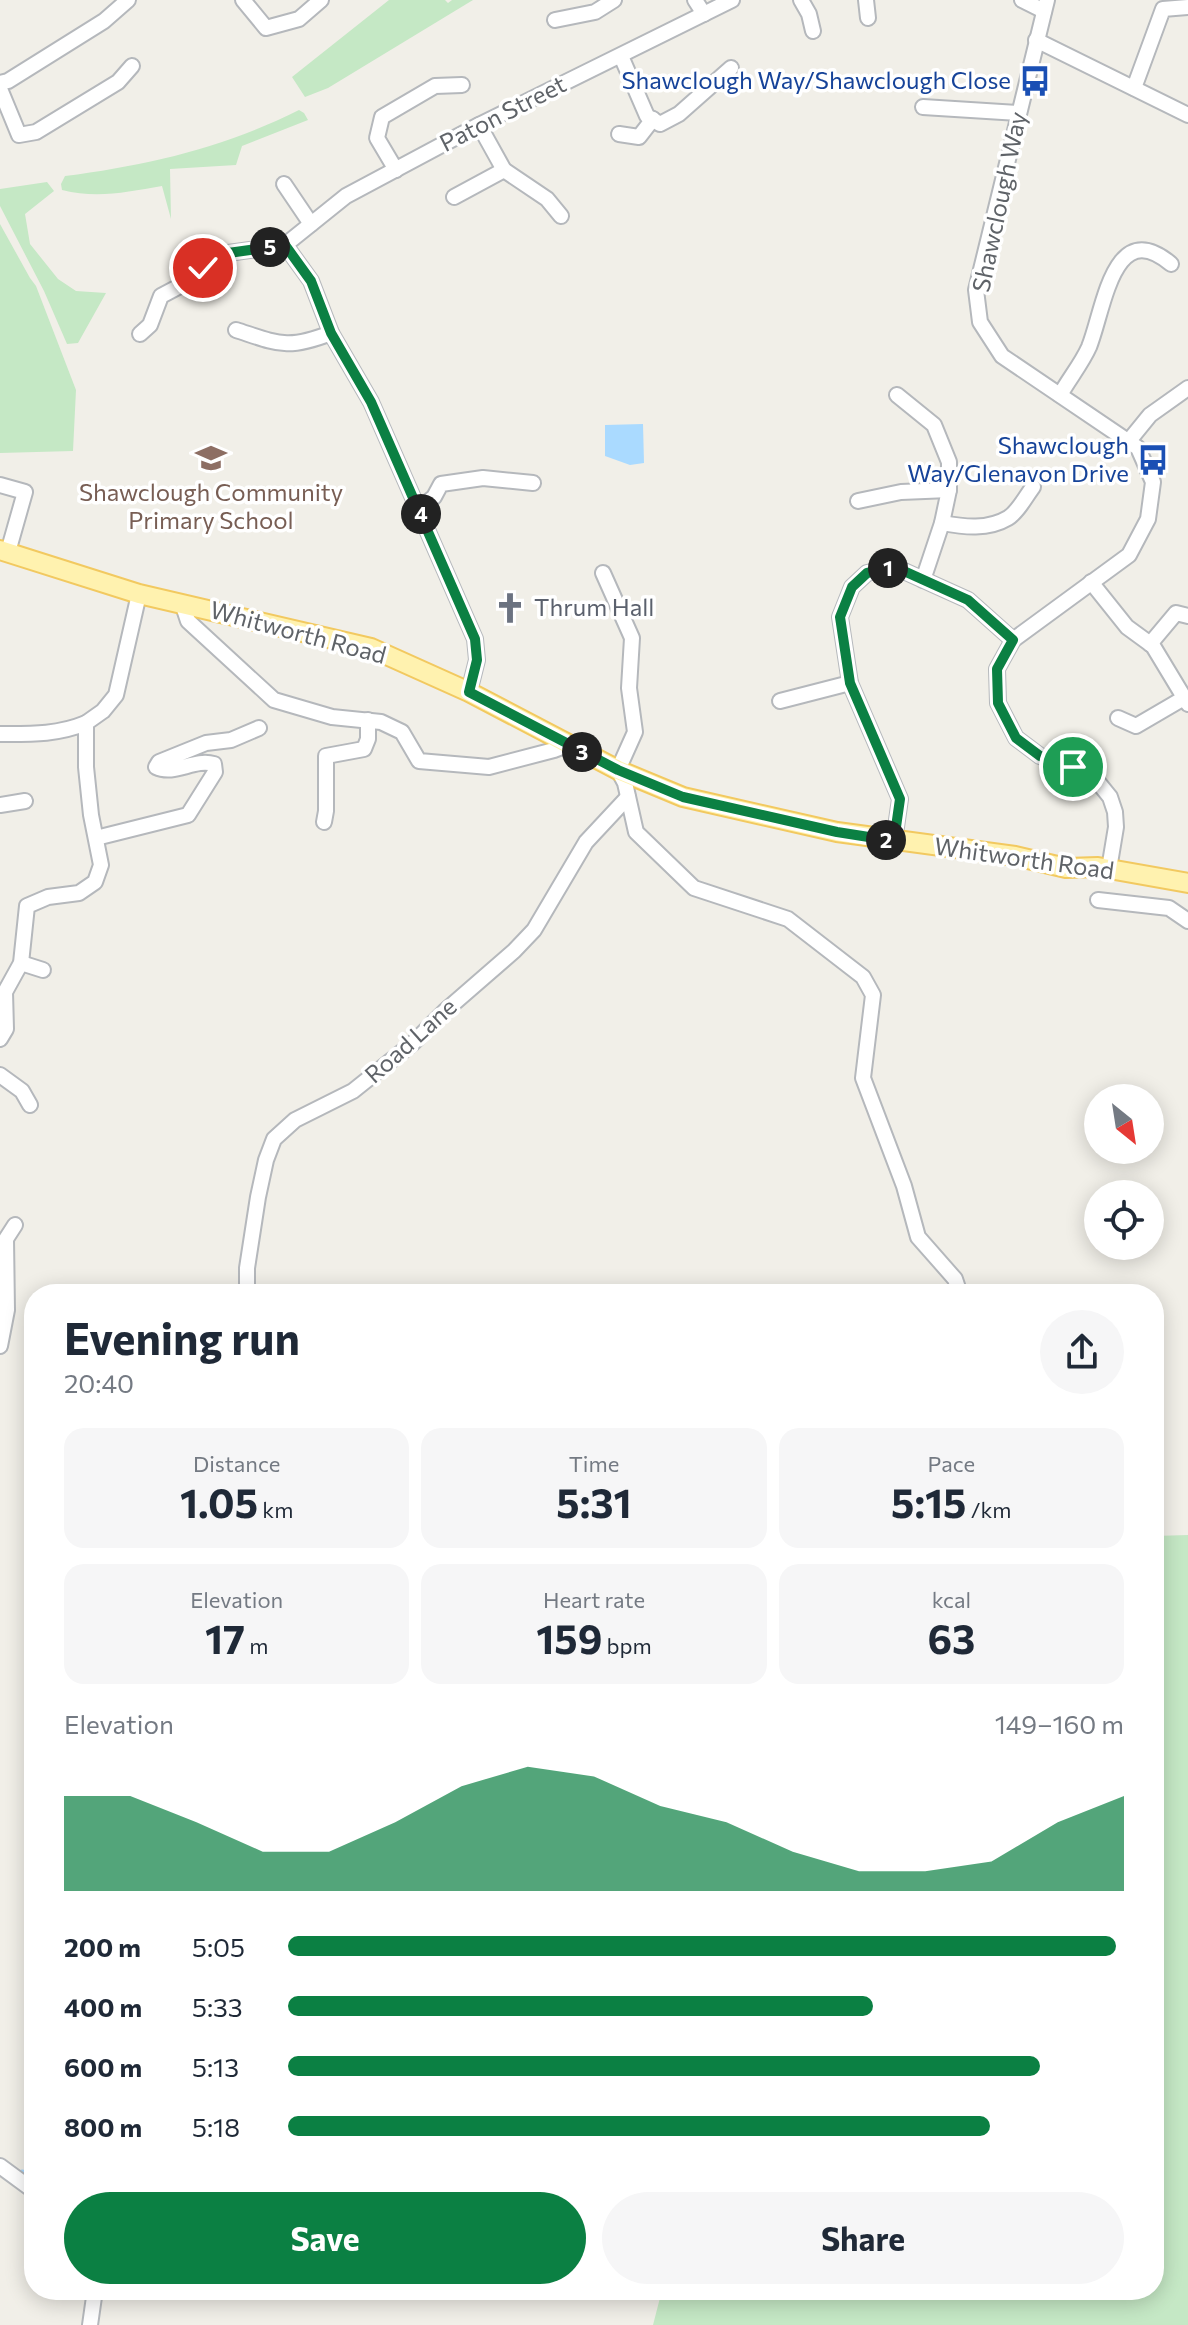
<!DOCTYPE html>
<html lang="en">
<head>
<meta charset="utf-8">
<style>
	body { margin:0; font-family:Commissioner,sans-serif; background:#f6f6f7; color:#1f2937; height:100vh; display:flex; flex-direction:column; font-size:30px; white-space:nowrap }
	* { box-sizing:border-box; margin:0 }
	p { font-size:26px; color:#747a83 }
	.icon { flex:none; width:44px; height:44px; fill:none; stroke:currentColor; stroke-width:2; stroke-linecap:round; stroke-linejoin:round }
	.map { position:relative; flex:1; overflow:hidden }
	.side { position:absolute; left:24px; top:1284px; width:1140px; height:1016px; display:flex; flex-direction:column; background:#fff; border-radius:32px; box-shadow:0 4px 20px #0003 }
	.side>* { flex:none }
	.needle { width:52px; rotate:150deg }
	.buttons { position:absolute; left:1084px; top:1084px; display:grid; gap:16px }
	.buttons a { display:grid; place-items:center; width:80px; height:80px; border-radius:50%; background:#fff; box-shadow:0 4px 20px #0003; font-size:40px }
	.pin { position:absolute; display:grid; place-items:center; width:68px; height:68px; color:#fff; margin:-34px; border:4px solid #fff; border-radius:50%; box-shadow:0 2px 8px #0007 }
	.km { position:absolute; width:40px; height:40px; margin:-20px; border-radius:50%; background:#222; color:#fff; font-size:22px; line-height:40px; text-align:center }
	.round { display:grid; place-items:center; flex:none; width:84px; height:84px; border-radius:42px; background:#f6f6f7 }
	.headline { display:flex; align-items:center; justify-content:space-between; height:136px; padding:0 40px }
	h1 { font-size:44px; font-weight:700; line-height:60px }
	.figures { display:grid; grid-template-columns:repeat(3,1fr); gap:12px; height:136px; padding:8px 40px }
	.figures div { display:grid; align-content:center; border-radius:20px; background:#f6f6f7; text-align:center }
	.figures b { font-size:40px; font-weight:700 }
	.figures small { font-size:22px; font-weight:400 }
	.figures p { font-size:22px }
	.chart { height:224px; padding:16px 40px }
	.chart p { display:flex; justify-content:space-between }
	.chart svg { width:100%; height:144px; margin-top:8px; fill:#0b8043; opacity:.7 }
	.button { display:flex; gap:16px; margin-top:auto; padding:16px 40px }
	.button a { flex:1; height:92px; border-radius:48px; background:#0b8043; color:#fff; font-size:32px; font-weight:700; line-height:92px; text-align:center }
	.button a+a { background:#f6f6f7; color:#1f2937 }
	ul { padding:0 40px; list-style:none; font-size:26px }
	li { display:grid; grid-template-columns:128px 96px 1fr; align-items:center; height:60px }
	li i { height:20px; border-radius:10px; background:#0b8043 }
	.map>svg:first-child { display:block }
</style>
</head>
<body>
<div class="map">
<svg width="1188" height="2325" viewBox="0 0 1188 2325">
	<rect width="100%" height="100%" fill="#f1efe8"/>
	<g fill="#c5e8c5">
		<polygon points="389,0 445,0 448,3 452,0 473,0 328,88 305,97 292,77"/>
		<path d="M299 110 304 113 308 120 242 146 236 165 170 169 171 219 162 186C127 192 97 199 62 190L61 184 65 176C148 165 223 148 299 110Z"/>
		<polygon points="47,182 54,191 25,214 30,244 58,279 76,291 106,293 78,343 67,344 44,291 0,206 0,189"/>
		<polygon points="0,224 30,278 36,286 76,390 73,451 0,453"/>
		<polygon points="1188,1535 1188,2325 653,2325 662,2290 1154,2290 1154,1633 1164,1627 1159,1582 1154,1581 1154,1536"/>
	</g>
	<polygon fill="#aadaff" points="643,424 644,463 630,465 605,456 605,425"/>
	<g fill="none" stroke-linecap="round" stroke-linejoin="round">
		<g stroke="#aadaff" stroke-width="3">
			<polyline points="22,2171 34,2173"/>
			<polyline points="350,2290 357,2296"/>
		</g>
		<defs>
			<g id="minor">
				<polyline points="243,0 266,28 299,19 321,0"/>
				<polyline points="695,0 704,14"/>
				<polyline points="801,0 809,14 813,31"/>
				<polyline points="866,0 868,18"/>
				<polyline points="1022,0 1044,11"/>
				<polyline points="1047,0 976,290 980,322 1002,356 1138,448 1153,482 1148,519 1129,555 1013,640 997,669 998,703 1016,738 1040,756 1073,767 1097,781 1110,797 1115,812 1116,827 1109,869"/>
				<polyline points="555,20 595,12 614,0"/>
				<polyline points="1036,40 1188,115"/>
				<polyline points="621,56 647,116 660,124 679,114 731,68"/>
				<polyline points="0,83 8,81 104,21 128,0"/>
				<polyline points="1134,88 1163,9 1188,7"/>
				<polyline points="0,89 19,135 36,132 118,82 132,66"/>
				<polyline points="923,107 1019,113"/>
				<polyline points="479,125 504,170 547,199 561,216"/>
				<polyline points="619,134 639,137 653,119"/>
				<polyline points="396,170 377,138 382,117 435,86 462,85"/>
				<polyline points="284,184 311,224"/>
				<polyline points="454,197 504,170"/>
				<polyline points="285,245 346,196 479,125 732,0"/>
				<polyline points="285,245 311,281 331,333 371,402 475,639 477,660 469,692"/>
				<path d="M236 330C279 344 287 350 331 333"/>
				<polyline points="140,334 150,325 161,296 195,278 214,255 285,245"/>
				<polyline points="897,395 934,425 949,462 949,490 942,523 923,580"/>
				<path d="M1060 395C1069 379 1082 363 1089 347 1104 310 1113 215 1171 264"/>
				<polyline points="1128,442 1150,415 1188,388"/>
				<polyline points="0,485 25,492 8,552"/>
				<polyline points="858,501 901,492 949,490"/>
				<polyline points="419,509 434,497 441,484 483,478 533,483"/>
				<path d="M942 523C964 527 988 530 1008 518 1018 512 1026 496 1033 487"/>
				<polyline points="603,573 632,638 629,688 635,732 618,770 625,783 636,832 694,888 788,919 863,977 873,995 863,1078 904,1186 918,1237 955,1279 960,1294"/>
				<polyline points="1091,582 1127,627 1153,646 1188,704"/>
				<polyline points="182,603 188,621 274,700 332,717 381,722 402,732 419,761 489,767 554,750 567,745"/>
				<polyline points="1150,644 1176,613 1188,616"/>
				<polyline points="780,701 850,683"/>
				<polyline points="1118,718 1136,726 1184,698"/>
				<path d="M0 734C30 734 57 735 86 723"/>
				<polyline points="0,805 25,801"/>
				<polyline points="324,822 326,811 326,756 364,749 368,739 368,720"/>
				<path d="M96 838 188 815 215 772 214 764C194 758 175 776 156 767L159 762 206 743 231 740 259 728"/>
				<polyline points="894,841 900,799 850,683 840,617 852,587 867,573 895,567 968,600 1013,640"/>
				<polyline points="1098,900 1169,908 1188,921"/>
				<polyline points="21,963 43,970"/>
				<polyline points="0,1039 6,1029 5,992 21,963 27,906 48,897 79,893 95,882 101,865 91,815 86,767 86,723 103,711 116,695 139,594"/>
				<polyline points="0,1075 22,1091 30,1105"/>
				<polyline points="247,1294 247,1268 258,1197 266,1160 274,1139 295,1120 353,1091 413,1043 445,1011 514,951 534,930 586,842 628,797"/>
				<polyline points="0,1346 7,1310 6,1239 15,1225"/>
				<polyline points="0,2166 34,2191"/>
				<polyline points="90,2325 95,2290"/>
			</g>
			<polyline id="major" points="0,550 139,594 371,648 469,692 618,770 683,797 837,832 1015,856 1066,868 1098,867 1188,883"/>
		</defs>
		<use href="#minor" stroke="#b5b8bc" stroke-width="18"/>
		<use href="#major" stroke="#f2c960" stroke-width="22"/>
		<use href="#minor" stroke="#fff" stroke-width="14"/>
		<use href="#major" stroke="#fff2af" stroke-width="18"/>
	</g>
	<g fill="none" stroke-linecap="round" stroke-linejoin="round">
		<defs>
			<polyline id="route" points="203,268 214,255 285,245 311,281 331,333 371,402 475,639 477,660 469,692 618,770 683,797 837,832 894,841 900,799 850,683 840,617 852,587 867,573 895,567 968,600 1013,640 997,669 998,703 1016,738 1040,756 1073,767"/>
		</defs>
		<use href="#route" stroke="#fff" stroke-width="16"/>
		<use href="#route" stroke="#0b8043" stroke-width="10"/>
	</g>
	<defs>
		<symbol id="bus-bare" viewBox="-9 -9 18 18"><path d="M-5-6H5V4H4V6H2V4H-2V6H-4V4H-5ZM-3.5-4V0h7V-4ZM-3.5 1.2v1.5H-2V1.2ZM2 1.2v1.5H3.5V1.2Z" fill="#1a4fb4" stroke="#fff" stroke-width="2.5" paint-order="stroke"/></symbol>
		<symbol id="school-bare" viewBox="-9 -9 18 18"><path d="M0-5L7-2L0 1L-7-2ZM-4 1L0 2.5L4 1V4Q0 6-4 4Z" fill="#8d6e63" stroke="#fff" stroke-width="2.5" paint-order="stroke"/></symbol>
		<symbol id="church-bare" viewBox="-9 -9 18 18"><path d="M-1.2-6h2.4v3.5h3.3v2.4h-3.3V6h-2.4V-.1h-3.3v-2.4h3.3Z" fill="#6b7280" stroke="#fff" stroke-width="2.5" paint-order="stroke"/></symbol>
	</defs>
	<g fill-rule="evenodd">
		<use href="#bus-bare" x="1013" y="59" width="44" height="44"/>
		<use href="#school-bare" x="189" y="436" width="44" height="44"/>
		<use href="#bus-bare" x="1131" y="438" width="44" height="44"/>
		<use href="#church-bare" x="488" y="586" width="44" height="44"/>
	</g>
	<g text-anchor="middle" stroke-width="7" stroke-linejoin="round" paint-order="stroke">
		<g font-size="24" fill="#164399" stroke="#fff" text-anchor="end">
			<text x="1011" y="89">Shawclough Way/Shawclough Close</text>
			<text x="1129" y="454">Shawclough<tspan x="1129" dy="28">Way/Glenavon Drive</tspan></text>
		</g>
		<g font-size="24" fill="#5f6368" stroke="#fff">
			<text transform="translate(503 114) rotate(-27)" y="8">Paton Street</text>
			<text transform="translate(1000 202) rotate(-78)" y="8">Shawclough Way</text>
			<text transform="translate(298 633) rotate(15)" y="8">Whitworth Road</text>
			<text transform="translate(1024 859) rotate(8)" y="8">Whitworth Road</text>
			<text transform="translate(411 1041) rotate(-42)" y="8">Road Lane</text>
		</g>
		<g font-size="24" fill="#785e54" stroke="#fff">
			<text x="211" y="501">Shawclough Community<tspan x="211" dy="28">Primary School</tspan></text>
		</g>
		<g font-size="24" fill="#5b616d" stroke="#fff" text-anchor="start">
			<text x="534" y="616">Thrum Hall</text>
		</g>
	</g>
</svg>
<div class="buttons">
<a><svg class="needle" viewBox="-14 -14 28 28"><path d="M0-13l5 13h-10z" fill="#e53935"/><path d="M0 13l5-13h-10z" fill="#747a83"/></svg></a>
<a><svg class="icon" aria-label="locate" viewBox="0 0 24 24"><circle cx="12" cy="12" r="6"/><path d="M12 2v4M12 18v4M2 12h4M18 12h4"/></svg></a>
</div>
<div class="pin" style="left:1073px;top:767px;background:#1e9e55"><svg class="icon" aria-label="arrive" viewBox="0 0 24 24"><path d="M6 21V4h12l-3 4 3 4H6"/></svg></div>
<div class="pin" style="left:203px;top:268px;background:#d93025"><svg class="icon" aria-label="check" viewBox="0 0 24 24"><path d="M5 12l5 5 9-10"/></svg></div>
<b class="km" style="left:888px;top:568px">1</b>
<b class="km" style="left:886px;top:840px">2</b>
<b class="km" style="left:582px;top:752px">3</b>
<b class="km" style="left:421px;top:514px">4</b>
<b class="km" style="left:270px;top:247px">5</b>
<section class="side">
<div class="headline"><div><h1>Evening run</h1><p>20:40</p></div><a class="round"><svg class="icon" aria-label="share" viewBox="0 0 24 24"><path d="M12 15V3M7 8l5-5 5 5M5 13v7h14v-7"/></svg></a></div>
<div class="figures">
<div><p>Distance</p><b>1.05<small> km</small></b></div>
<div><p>Time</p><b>5:31</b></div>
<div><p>Pace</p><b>5:15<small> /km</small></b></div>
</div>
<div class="figures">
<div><p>Elevation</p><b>17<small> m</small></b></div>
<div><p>Heart rate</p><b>159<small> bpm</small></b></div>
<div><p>kcal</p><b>63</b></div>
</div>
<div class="chart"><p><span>Elevation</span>149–160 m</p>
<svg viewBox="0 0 160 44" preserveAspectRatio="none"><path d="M0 44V15L10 15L20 23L30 32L40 32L50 23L60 12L70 6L80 9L90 18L100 23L110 32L120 38L130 38L140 35L150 23L160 15V44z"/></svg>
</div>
<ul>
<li><b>200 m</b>5:05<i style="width:99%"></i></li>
<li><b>400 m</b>5:33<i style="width:70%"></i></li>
<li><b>600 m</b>5:13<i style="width:90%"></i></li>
<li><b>800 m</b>5:18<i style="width:84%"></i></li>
</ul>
<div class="button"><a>Save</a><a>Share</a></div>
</section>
</div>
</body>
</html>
